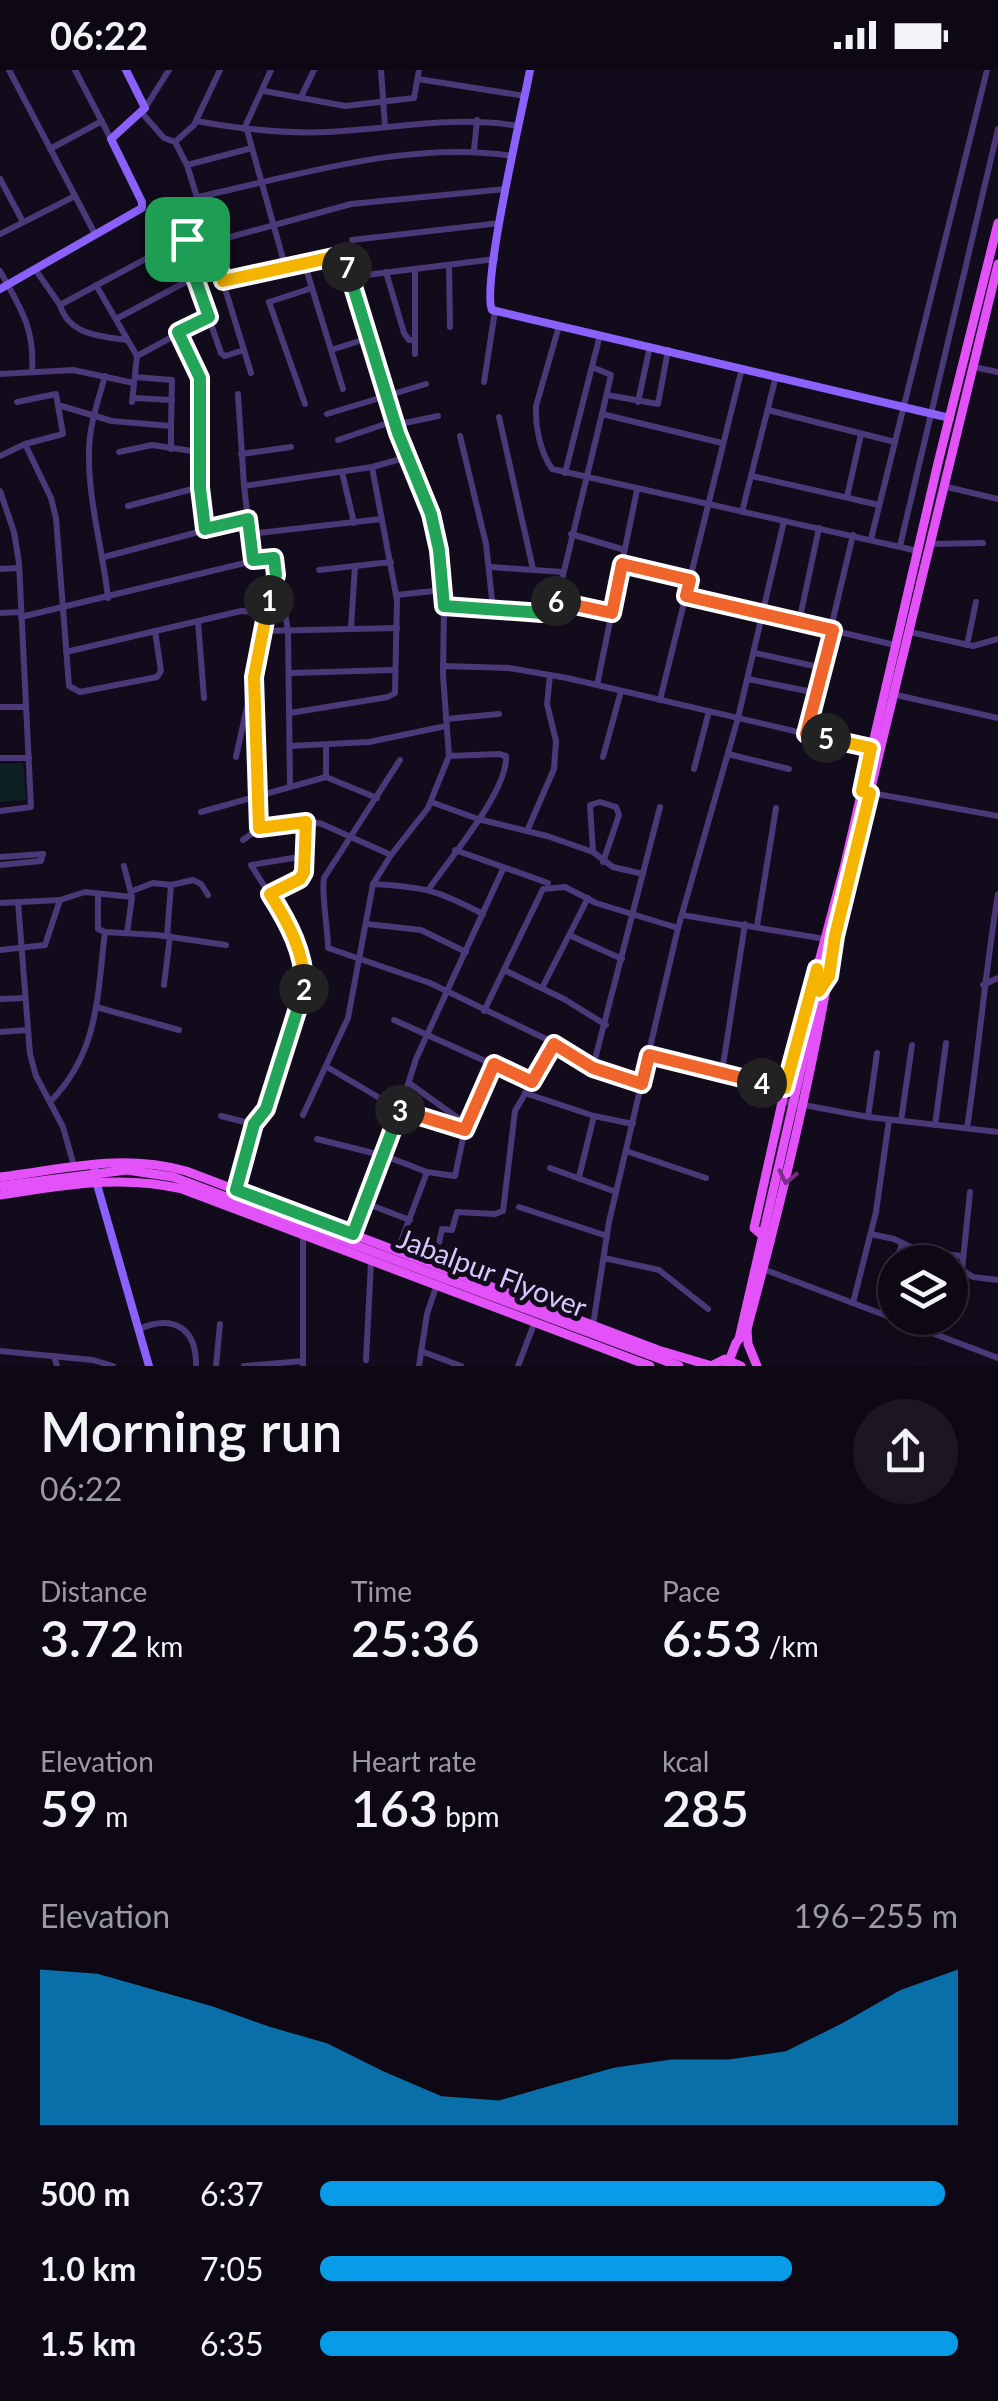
<!DOCTYPE html>
<html lang="en">
<head>
<meta charset="utf-8">
<style>
	body { margin:0; font-family:Lato,sans-serif; background:#1c1622; color:#f1f3f6; height:100vh; display:flex; flex-direction:column; font-size:38px; white-space:nowrap }
	* { box-sizing:border-box; margin:0 }
	p { font-size:32px; color:#9b9aa0 }
	.icon { flex:none; width:55px; height:55px; fill:none; stroke:currentColor; stroke-width:2; stroke-linecap:round; stroke-linejoin:round }
	.map { position:relative; height:1296px; overflow:hidden }
	.panel { display:flex; flex-direction:column; background:#0e0814; flex:1 }
	.panel>* { flex:none }
	.buttons { position:absolute; left:878px; top:1175px; display:grid; gap:20px }
	.buttons a { display:grid; place-items:center; width:90px; height:90px; border-radius:50%; background:#0e0814; box-shadow:0 5px 25px #0003,0 0 0 2px #2e2934; font-size:50px }
	.pin { position:absolute; display:grid; place-items:center; width:85px; height:85px; color:#fff; margin:-42px; border-radius:20px; box-shadow:0 5px 15px #0006 }
	.km { position:absolute; width:50px; height:50px; margin:-25px; border-radius:50%; background:#222; color:#fff; font-size:28px; line-height:50px; text-align:center }
	.round { display:grid; place-items:center; flex:none; width:105px; height:105px; border-radius:52px; background:#1c1622 }
	.head { display:flex; align-items:center; justify-content:space-between; height:170px; padding:0 40px }
	h1 { font-size:55px; font-weight:600; line-height:75px }
	.figures { display:grid; grid-template-columns:repeat(3,1fr); gap:15px; height:170px; padding:10px 40px }
	.figures div { display:grid; align-content:center }
	.figures b { font-size:50px; font-weight:600 }
	.figures small { font-size:28px; font-weight:400 }
	.figures p { font-size:28px }
	.chart { height:280px; padding:20px 40px }
	.chart p { display:flex; justify-content:space-between }
	.chart svg { width:100%; height:180px; margin-top:10px; fill:#089be8; opacity:.7 }
	ul { padding:0 40px; list-style:none; font-size:32px }
	li { display:grid; grid-template-columns:160px 120px 1fr; align-items:center; height:75px }
	li i { height:25px; border-radius:12px; background:#089be8 }
	.status { display:flex; justify-content:space-between; align-items:center; height:70px; padding:0 50px; background:#0e0814; direction:ltr }
	.status svg { height:28px; fill:currentColor }
	.map>svg:first-child { display:block }
</style>
</head>
<body>
<div class="status"><b>06:22</b><svg viewBox="0 0 49 12"><path d="M0 12V9h3v3zM5 12V6h3v6zM10 12V3h3v9zM15 12V0h3v12zM26 1h20v11H26zM47 4h2v5h-2z"/></svg></div>
<div class="map">
<svg width="998" height="1296" viewBox="0 0 998 1296">
	<rect width="100%" height="100%" fill="#120b1b"/>
	<polygon fill="#0f2024" points="23,693 26,730 0,732 0,694"/>
	<g fill="none" stroke-linecap="round" stroke-linejoin="round">
		<g stroke="#4a3878" stroke-width="6">
			<polyline points="9,0 95,164"/>
			<polyline points="75,0 111,69"/>
			<polyline points="381,0 385,56"/>
			<polyline points="418,9 525,26"/>
			<polyline points="264,21 345,36 414,28 419,0"/>
			<polyline points="301,27 314,0"/>
			<polyline points="145,38 169,0"/>
			<polyline points="141,42 164,68 175,72 187,95 251,303"/>
			<path d="M196 51C240 59 282 64 327 62 394 59 451 45 519 56"/>
			<polyline points="244,59 271,0"/>
			<polyline points="247,60 285,196"/>
			<polyline points="175,72 194,55 220,0"/>
			<polyline points="50,79 102,51"/>
			<polyline points="474,80 477,50"/>
			<polyline points="187,95 252,78"/>
			<polyline points="0,109 23,152"/>
			<path d="M198 127C299 105 409 70 513 86"/>
			<polyline points="0,164 75,126"/>
			<polyline points="352,170 500,153"/>
			<polyline points="182,171 221,283 225,286 244,280"/>
			<polyline points="212,172 351,134 506,119"/>
			<polyline points="304,192 343,319"/>
			<polyline points="449,195 450,257"/>
			<polyline points="35,199 60,235 164,179 209,162"/>
			<path d="M0 201C20 237 35 258 32 301"/>
			<polyline points="386,202 404,263 409,270 415,270"/>
			<polyline points="350,207 495,189"/>
			<polyline points="223,211 343,185 398,363 431,444 439,480 444,536 443,605 449,686 428,738 391,785 373,814 348,948 303,1045"/>
			<polyline points="96,215 137,286 132,332"/>
			<path d="M60 235C69 265 99 266 127 270"/>
			<polyline points="116,249 195,207"/>
			<path d="M559 256 536 336C535 357 540 381 552 399L918 481"/>
			<polyline points="178,262 200,309 200,417 205,459"/>
			<polyline points="331,280 369,268"/>
			<polyline points="415,284 415,199"/>
			<polyline points="137,286 209,247"/>
			<polyline points="592,297 611,305 602,344"/>
			<polyline points="974,297 998,302"/>
			<polyline points="0,304 73,300 134,313"/>
			<path d="M105 306C98 331 89 356 89 382 88 431 103 480 108 528"/>
			<polyline points="135,307 172,310 171,356"/>
			<polyline points="484,312 495,241"/>
			<polyline points="238,324 244,416 253,491"/>
			<polyline points="607,325 658,334 668,280"/>
			<polyline points="133,328 172,330"/>
			<polyline points="638,332 650,276"/>
			<polyline points="305,334 269,232 312,218"/>
			<polyline points="58,335 112,351 171,356 171,379"/>
			<polyline points="768,340 895,372"/>
			<polyline points="327,344 426,314"/>
			<polyline points="499,347 533,499"/>
			<polyline points="395,355 438,346"/>
			<polyline points="460,366 486,474 493,539"/>
			<polyline points="338,370 394,351"/>
			<polyline points="25,374 51,428 56,448 69,616 80,622 157,607 161,601 155,561"/>
			<polyline points="119,382 152,375 199,382"/>
			<polyline points="241,384 291,377"/>
			<polyline points="0,386 25,374 63,364 56,324 17,332"/>
			<polyline points="342,402 354,453"/>
			<polyline points="565,403 600,265"/>
			<polyline points="752,406 879,435"/>
			<polyline points="244,416 372,397 408,387"/>
			<polyline points="943,416 998,429"/>
			<polyline points="0,421 14,462 19,493 31,737 0,741"/>
			<polyline points="847,427 861,364"/>
			<polyline points="128,436 200,417"/>
			<polyline points="742,442 776,306"/>
			<polyline points="250,464 381,449"/>
			<polyline points="571,464 625,480"/>
			<polyline points="871,469 987,0"/>
			<polyline points="931,474 983,473"/>
			<polyline points="900,476 998,59"/>
			<polyline points="104,487 248,449"/>
			<polyline points="622,494 689,509"/>
			<polyline points="490,497 563,502"/>
			<polyline points="0,499 19,498"/>
			<polyline points="319,500 391,492"/>
			<polyline points="277,501 288,560 290,715"/>
			<polyline points="396,525 443,520"/>
			<polyline points="686,526 895,575"/>
			<polyline points="444,536 542,543 553,540 557,530"/>
			<polyline points="0,543 21,542"/>
			<polyline points="612,543 557,530 602,344 722,373"/>
			<polyline points="21,547 253,491 274,488 276,505 236,687"/>
			<polyline points="198,551 204,628"/>
			<polyline points="799,552 819,458"/>
			<polyline points="351,558 355,496"/>
			<polyline points="262,561 397,558"/>
			<polyline points="910,562 973,576 998,569"/>
			<polyline points="967,575 976,532"/>
			<polyline points="66,582 241,541 265,542"/>
			<polyline points="755,583 823,598"/>
			<polyline points="443,596 509,598 567,608 871,679"/>
			<polyline points="290,603 393,600"/>
			<polyline points="254,609 259,758 309,751 322,754 391,785"/>
			<polyline points="748,609 817,623"/>
			<polyline points="597,615 637,420"/>
			<polyline points="892,624 998,648"/>
			<polyline points="660,630 742,298"/>
			<polyline points="0,637 26,637"/>
			<polyline points="290,643 388,627 395,623 397,530 372,397"/>
			<polyline points="446,649 499,644"/>
			<polyline points="806,663 853,465"/>
			<polyline points="290,676 369,672 446,656"/>
			<polyline points="728,684 789,699"/>
			<polyline points="603,687 621,621"/>
			<polyline points="0,688 29,688"/>
			<path d="M400 690 324 808C321 823 328 859 328 878L430 913 548 970 593 998 642 1014"/>
			<polyline points="694,699 709,641"/>
			<polyline points="326,707 326,675"/>
			<polyline points="866,722 998,746"/>
			<polyline points="431,732 478,749 547,766 593,782 613,797 643,804"/>
			<polyline points="201,742 326,707 377,728"/>
			<polyline points="527,761 554,699 556,671 547,634 550,605"/>
			<polyline points="243,770 259,758"/>
			<polyline points="455,780 548,813"/>
			<polyline points="593,782 590,735 600,732 616,737 619,745 603,792"/>
			<polyline points="0,787 43,784"/>
			<polyline points="0,795 41,791 43,784"/>
			<polyline points="124,796 132,827 127,863"/>
			<path d="M373 814C425 817 437 820 483 844"/>
			<path d="M429 819C450 788 508 721 506 686L499 684 449 686"/>
			<polyline points="132,821 153,813 171,815 193,810 201,814 208,825"/>
			<polyline points="270,824 300,809 305,802 306,752"/>
			<polyline points="98,825 98,859 105,862"/>
			<polyline points="18,832 30,984 36,1006 63,1057 74,1096"/>
			<polyline points="0,833 60,830 85,822 132,827"/>
			<polyline points="682,845 825,869"/>
			<polyline points="367,854 421,860 466,882"/>
			<polyline points="757,856 776,738"/>
			<polyline points="569,865 622,889"/>
			<polyline points="167,866 171,815"/>
			<polyline points="0,880 45,875 60,830"/>
			<polyline points="504,900 564,929 606,955"/>
			<polyline points="164,915 170,866"/>
			<polyline points="983,915 998,908"/>
			<polyline points="542,918 588,828"/>
			<polyline points="0,929 25,928"/>
			<polyline points="96,937 179,960"/>
			<polyline points="484,941 543,819 565,817 596,833 678,858"/>
			<polyline points="394,950 532,1012"/>
			<polyline points="0,962 27,960"/>
			<polyline points="649,985 785,1019"/>
			<polyline points="327,997 400,1040 465,1060"/>
			<polyline points="593,997 660,737"/>
			<polyline points="722,1002 745,854"/>
			<polyline points="525,1023 594,1046 633,1054"/>
			<path d="M51 1031C99 981 97 927 105 862L157 865 226 875"/>
			<polyline points="782,1031 868,1047 998,1062"/>
			<polyline points="221,1046 253,1054"/>
			<polyline points="868,1047 877,983"/>
			<polyline points="901,1051 912,975"/>
			<polyline points="466,1054 493,994"/>
			<polyline points="935,1055 946,973"/>
			<path d="M967 1058C979 980 985 902 998 824"/>
			<polyline points="317,1069 385,1086 427,1102 455,1106 466,1054 409,1013"/>
			<polyline points="626,1081 706,1108"/>
			<polyline points="550,1098 616,1122"/>
			<polyline points="579,1107 594,1046"/>
			<polyline points="236,1120 253,1054 266,1039 298,943 305,908 289,855 251,795 305,786"/>
			<polyline points="970,1122 962,1200 973,1207 998,1210"/>
			<polyline points="365,1133 410,1150"/>
			<polyline points="519,1137 607,1166"/>
			<polyline points="871,1164 894,1169 919,1181 961,1186"/>
			<polyline points="303,1165 303,1296"/>
			<polyline points="347,1176 383,1093 416,989 503,799"/>
			<polyline points="397,1182 427,1102"/>
			<polyline points="604,1188 659,1200 708,1239"/>
			<polyline points="896,1192 902,1174"/>
			<polyline points="434,1196 442,1159 452,1160 457,1142 495,1144 503,1141 515,1041 554,974"/>
			<polyline points="763,1199 998,1288"/>
			<polyline points="888,1219 895,1196"/>
			<polyline points="853,1233 876,1142 889,1050"/>
			<polyline points="593,1255 609,1152 678,858 738,648 784,451"/>
			<path d="M139 1259C173 1244 196 1258 196 1294"/>
			<polyline points="0,1281 93,1290 113,1296"/>
			<polyline points="421,1281 461,1296"/>
			<polyline points="54,1286 57,1296"/>
			<polyline points="366,1290 371,1192"/>
			<polyline points="216,1296 220,1254"/>
			<polyline points="244,1296 303,1291"/>
			<polyline points="419,1296 427,1244 437,1214"/>
			<polyline points="518,1296 534,1254"/>
		</g>
		<g stroke="#8a61fa" stroke-width="8">
			<path d="M530 0C523 38 481 215 492 240L950 348"/>
			<polyline points="0,219 142,138 142,132 111,69 145,38 126,0"/>
			<polyline points="94,1094 96,1111 149,1296"/>
		</g>
		<g stroke="#e352f9" stroke-width="9">
			<path d="M0 1107C67 1099 119 1083 186 1101L658 1280 712 1296"/>
			<polyline points="0,1116 127,1100 173,1107 679,1296"/>
			<path d="M0 1125C62 1116 120 1104 182 1119L650 1296"/>
			<polyline points="770,1172 754,1158 785,1019 844,798 938,393 998,153"/>
			<polyline points="747,1259 748,1274 757,1296"/>
			<polyline points="739,1269 819,921 818,909"/>
			<polyline points="711,1296 725,1289 741,1296"/>
			<path d="M727 1296 736 1273 747 1259C782 1130 814 999 835 866L998 194"/>
		</g>
	</g>
	<defs><path id="oneway-chevron" d="M-2-3.5L2.5 0L-2 3.5" fill="none" stroke-width="1.6" stroke-linecap="round" stroke-linejoin="round" transform="scale(2.5)"/></defs>
	<use stroke="#7a2e8a" href="#oneway-chevron" transform="translate(787 1107) rotate(102)"/>
	<g fill="none" stroke-linecap="round" stroke-linejoin="round">
		<defs>
			<polyline id="split-1" points="187,169 182,171 209,247 178,262 200,308 200,418 205,459 248,449 253,490 274,488 276,505 269,530"/>
			<path id="split-2" d="M269 530 254 607 259 758 306 752 304 802 300 809 270 824C288 852 306 885 304 919"/>
			<polyline id="split-3" points="304,919 266,1039 254,1054 236,1120 353,1164 400,1040"/>
			<polyline id="split-4" points="400,1040 465,1060 494,994 532,1012 554,974 593,998 642,1014 649,985 762,1013"/>
			<polyline id="split-5" points="762,1013 785,1018 817,899 819,921 829,906 835,866 870,723 862,721 871,678 826,668"/>
			<polyline id="split-6" points="556,531 612,543 622,494 690,510 686,526 833,560 806,664 826,668"/>
			<polyline id="split-7" points="347,197 398,363 431,444 439,480 444,536 542,543 552,540 556,531"/>
			<polyline id="split-8" points="187,169 209,162 223,211 343,185 347,197"/>
		</defs>
		<use href="#split-1" stroke="#fff" stroke-width="20"/>
		<use href="#split-2" stroke="#fff" stroke-width="20"/>
		<use href="#split-3" stroke="#fff" stroke-width="20"/>
		<use href="#split-4" stroke="#fff" stroke-width="20"/>
		<use href="#split-5" stroke="#fff" stroke-width="20"/>
		<use href="#split-6" stroke="#fff" stroke-width="20"/>
		<use href="#split-7" stroke="#fff" stroke-width="20"/>
		<use href="#split-8" stroke="#fff" stroke-width="20"/>
		<use href="#split-1" stroke="#22a559" stroke-width="12"/>
		<use href="#split-2" stroke="#f5b400" stroke-width="12"/>
		<use href="#split-3" stroke="#22a559" stroke-width="12"/>
		<use href="#split-4" stroke="#f0652b" stroke-width="12"/>
		<use href="#split-5" stroke="#f5b400" stroke-width="12"/>
		<use href="#split-6" stroke="#f0652b" stroke-width="12"/>
		<use href="#split-7" stroke="#22a559" stroke-width="12"/>
		<use href="#split-8" stroke="#f5b400" stroke-width="12"/>
	</g>
	<g text-anchor="middle" stroke-width="10" stroke-linejoin="round" paint-order="stroke">
		<g font-size="28" fill="#dac7fd" stroke="#120b1b">
			<text transform="translate(492 1203) rotate(21)" y="10">Jabalpur Flyover</text>
		</g>
	</g>
</svg>
<div class="buttons">
<a><svg class="icon" aria-label="layers" viewBox="0 0 24 24"><path d="M12 4l9 5-9 5-9-5zM3 14l9 5 9-5"/></svg></a>
</div>
<div class="pin" style="left:187px;top:169px;background:#1e9e55"><svg class="icon" aria-label="arrive" viewBox="0 0 24 24"><path d="M6 21V4h12l-3 4 3 4H6"/></svg></div>
<b class="km" style="left:269px;top:530px">1</b>
<b class="km" style="left:304px;top:919px">2</b>
<b class="km" style="left:400px;top:1040px">3</b>
<b class="km" style="left:762px;top:1013px">4</b>
<b class="km" style="left:826px;top:668px">5</b>
<b class="km" style="left:556px;top:531px">6</b>
<b class="km" style="left:347px;top:197px">7</b>
</div>
<section class="panel">
<div class="head"><div><h1>Morning run</h1><p>06:22</p></div><a class="round"><svg class="icon" aria-label="share" viewBox="0 0 24 24"><path d="M12 15V3M7 8l5-5 5 5M5 13v7h14v-7"/></svg></a></div>
<div class="figures">
<div><p>Distance</p><b>3.72<small> km</small></b></div>
<div><p>Time</p><b>25:36</b></div>
<div><p>Pace</p><b>6:53<small> /km</small></b></div>
</div>
<div class="figures">
<div><p>Elevation</p><b>59<small> m</small></b></div>
<div><p>Heart rate</p><b>163<small> bpm</small></b></div>
<div><p>kcal</p><b>285</b></div>
</div>
<div class="chart"><p><span>Elevation</span>196–255 m</p>
<svg viewBox="0 0 160 44" preserveAspectRatio="none"><path d="M0 44V6L10 7L20 11L30 15L40 20L50 24L60 31L70 37L80 38L90 34L100 30L110 28L120 28L130 26L140 19L150 11L160 6V44z"/></svg>
</div>
<ul>
<li><b>500 m</b>6:37<i style="width:98%"></i></li>
<li><b>1.0 km</b>7:05<i style="width:74%"></i></li>
<li><b>1.5 km</b>6:35<i style="width:100%"></i></li>
</ul>
</section>
</body>
</html>
